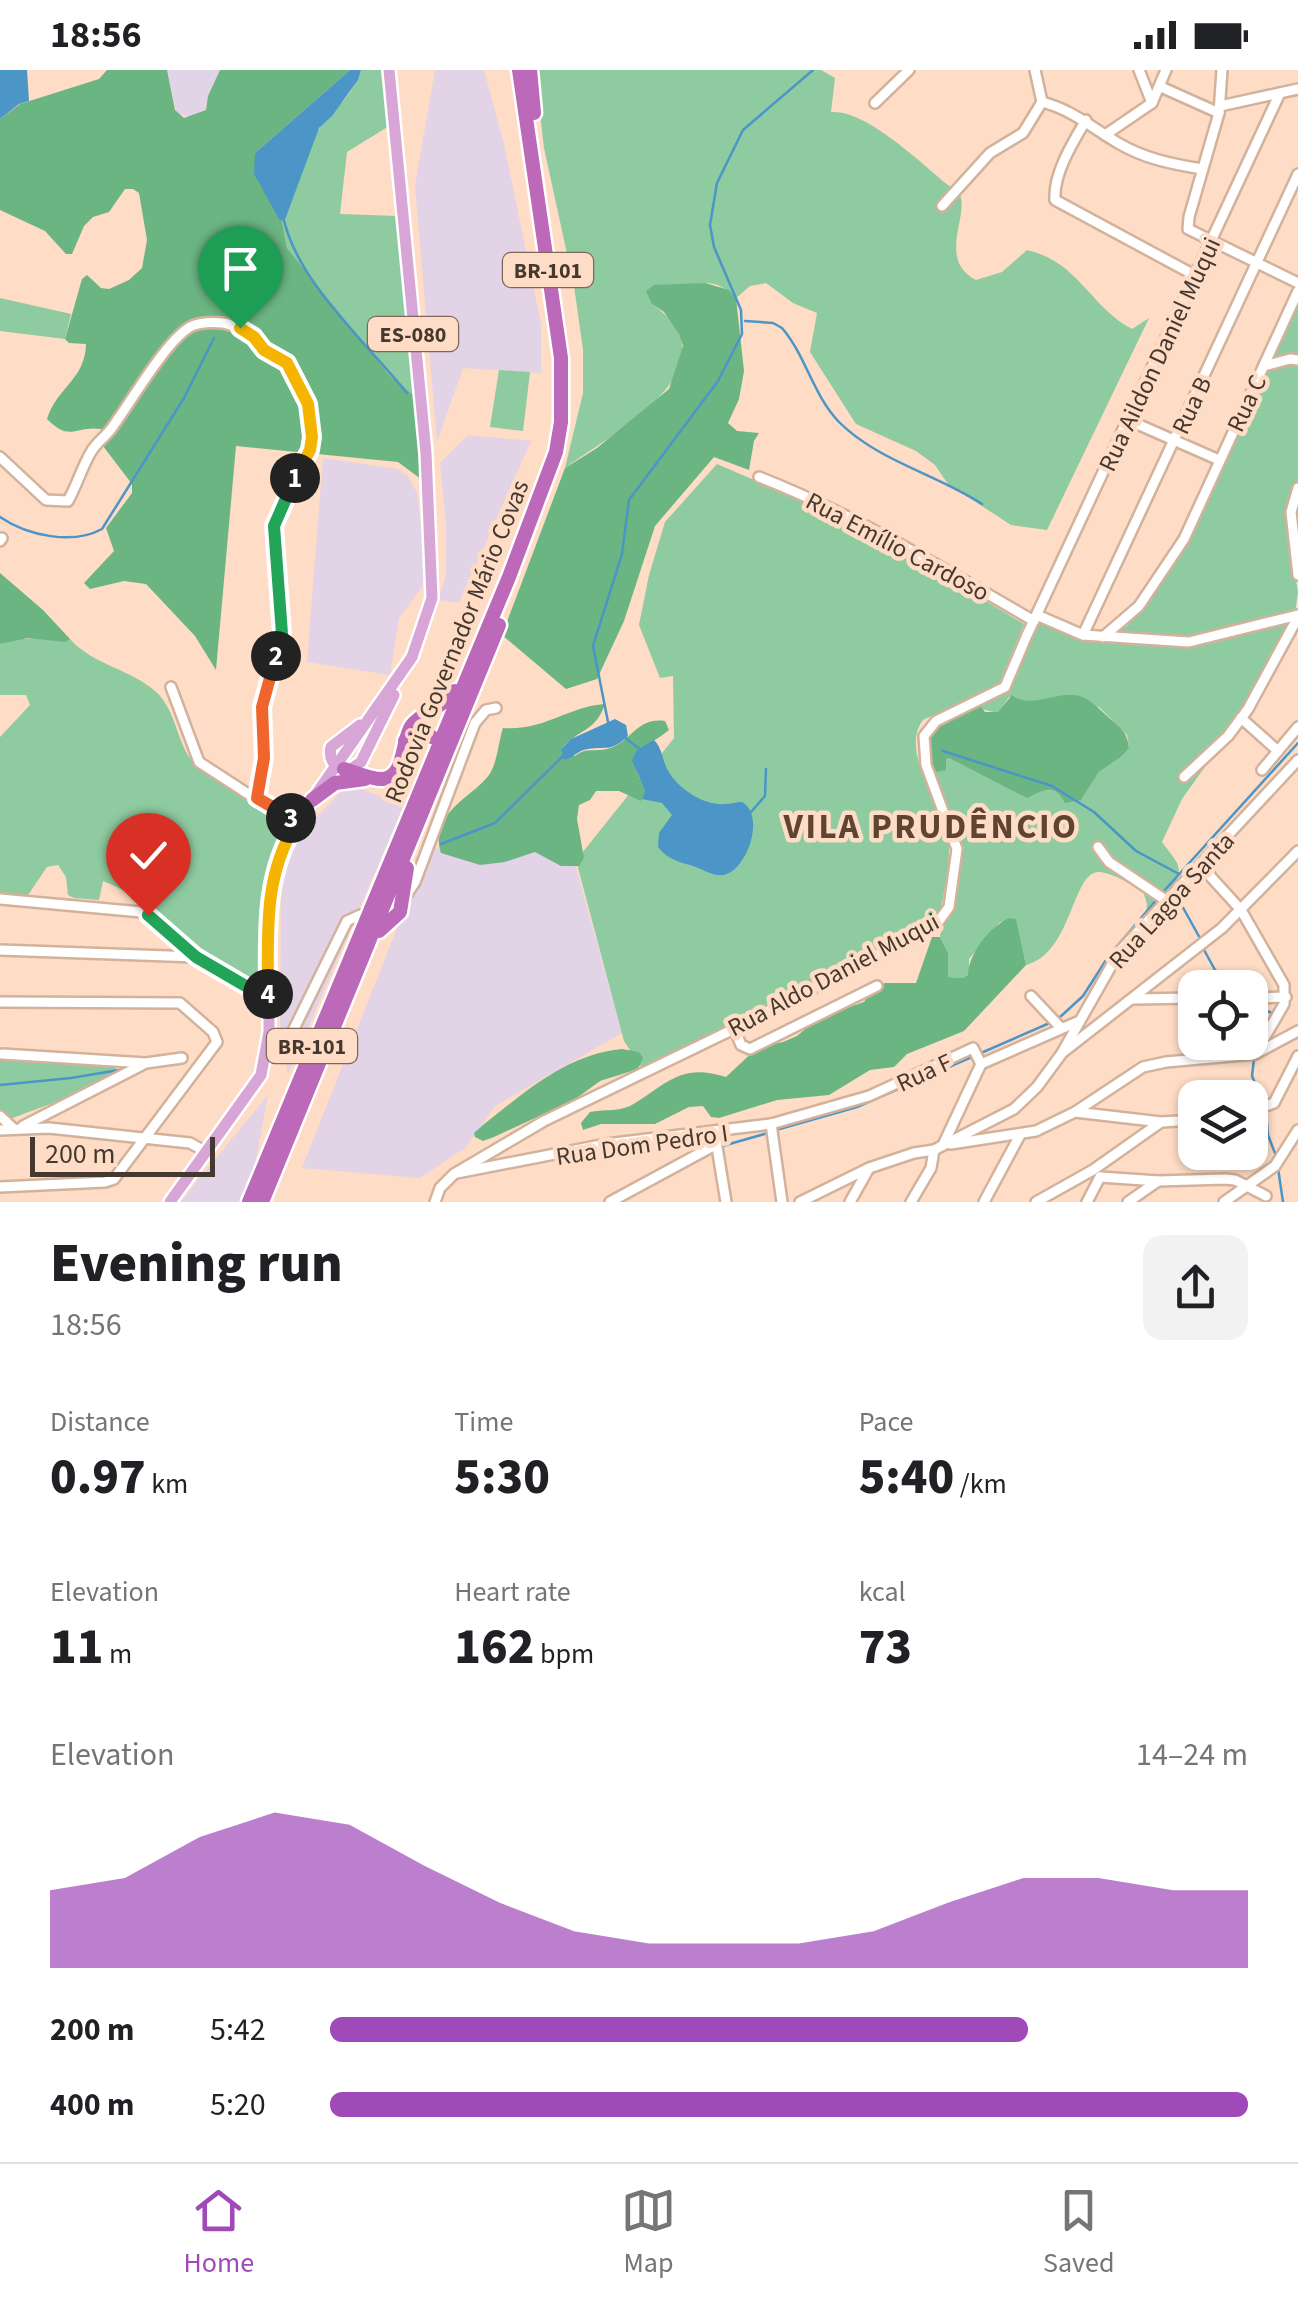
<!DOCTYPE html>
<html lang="en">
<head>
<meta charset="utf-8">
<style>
	body { margin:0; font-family:"Source Sans 3",sans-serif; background:#f2f2f2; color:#202124; height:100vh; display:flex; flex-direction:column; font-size:38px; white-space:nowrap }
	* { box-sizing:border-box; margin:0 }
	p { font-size:32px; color:#757577 }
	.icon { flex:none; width:55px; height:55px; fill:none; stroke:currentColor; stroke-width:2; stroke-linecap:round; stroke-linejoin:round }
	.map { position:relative; height:1132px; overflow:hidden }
	.details { display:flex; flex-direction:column; background:#fff; flex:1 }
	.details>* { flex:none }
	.fabs { position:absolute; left:1178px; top:900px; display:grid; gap:20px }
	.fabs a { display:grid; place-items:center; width:90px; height:90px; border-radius:20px; background:#fff; box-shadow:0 2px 8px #0004; font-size:50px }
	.scale { position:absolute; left:30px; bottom:25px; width:185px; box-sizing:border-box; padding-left:10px; border:5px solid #45382f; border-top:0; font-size:28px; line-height:35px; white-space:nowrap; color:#45382f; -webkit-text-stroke:8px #fedcc5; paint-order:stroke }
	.pin { position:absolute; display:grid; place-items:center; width:85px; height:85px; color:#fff; margin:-102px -42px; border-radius:50% 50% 50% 0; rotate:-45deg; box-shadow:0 0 10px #0007 }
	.pin .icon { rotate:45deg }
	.km { position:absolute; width:50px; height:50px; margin:-25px; border-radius:50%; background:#222; color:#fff; font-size:28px; line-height:50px; text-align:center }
	.round { display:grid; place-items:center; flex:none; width:105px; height:105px; border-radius:20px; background:#f2f2f2 }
	.head { display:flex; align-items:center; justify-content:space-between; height:170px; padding:0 50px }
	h1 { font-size:55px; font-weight:800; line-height:75px }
	.figures { display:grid; grid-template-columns:repeat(3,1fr); gap:15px; height:170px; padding:10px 50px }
	.figures div { display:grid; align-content:center }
	.figures b { font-size:50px; font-weight:800 }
	.figures small { font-size:28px; font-weight:400 }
	.figures p { font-size:28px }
	.chart { height:280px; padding:20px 50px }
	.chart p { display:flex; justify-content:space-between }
	.chart svg { width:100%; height:180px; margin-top:10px; fill:#9f4ab8; opacity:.7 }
	ul { padding:0 50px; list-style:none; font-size:32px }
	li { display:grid; grid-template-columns:160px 120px 1fr; align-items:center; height:75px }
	li i { height:25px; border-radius:12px; background:#9f4ab8 }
	.status { display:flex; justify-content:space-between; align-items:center; height:70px; padding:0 50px; background:#fff; direction:ltr }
	.status svg { height:28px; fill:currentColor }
	.dock { display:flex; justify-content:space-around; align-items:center; height:140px; border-top:2px solid #e0e0e0; background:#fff; font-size:28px; color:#757577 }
	.dock a { display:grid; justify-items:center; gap:5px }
	.dock .active { color:#9f4ab8 }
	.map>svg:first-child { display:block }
</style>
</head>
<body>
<div class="status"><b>18:56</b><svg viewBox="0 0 49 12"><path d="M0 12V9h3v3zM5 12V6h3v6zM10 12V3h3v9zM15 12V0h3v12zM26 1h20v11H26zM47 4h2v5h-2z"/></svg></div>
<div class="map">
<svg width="1298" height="1132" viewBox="0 0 1298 1132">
	<rect width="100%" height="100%" fill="#fedcc5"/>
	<g fill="#e3d3e6">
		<polygon points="167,0 220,0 208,26 206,41 192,47 177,44"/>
		<polygon points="435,0 484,0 504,74 541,254 541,303 463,298 437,372 415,116"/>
		<polygon points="468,365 531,371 459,533 438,530 446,505 446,454 440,393"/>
		<polygon points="323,388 398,399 408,406 417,423 425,483 424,514 399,548 390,605 307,592"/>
		<polygon points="349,714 404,736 288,1004 280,957 281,827 287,789 308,755"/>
		<polygon points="540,771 575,794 622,963 495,1036 466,1077 420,1108 302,1098 430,775 471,793"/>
		<polygon points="268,1025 256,1090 243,1132 180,1132"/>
	</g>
	<g fill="#8ecba0">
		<path d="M361 0H384L389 56 347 82 340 144 398 146 416 327 390 306 301 196 287 178 282 151C299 125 303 79 321 56 334 40 356 21 361 0Z"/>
		<path d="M535 0H821L835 8 831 42C866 39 922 94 948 115 954 119 957 118 960 125 969 146 937 190 976 210L1002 202 1027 180C1079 192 1090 237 1132 259L1149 248 1047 460 1011 455 948 414 935 395 916 381 856 354 810 282 817 243 793 233 766 213 750 216 736 228C711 200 678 217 652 234 741 297 611 364 565 398L583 323V280L574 216 544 78Z"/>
		<polygon points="0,228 71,244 65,269 0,261"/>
		<path d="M1298 228V417L1289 424 1288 466 1298 522 1294 549 1229 663 1182 729 1162 772C1167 779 1173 786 1177 793 1186 811 1159 835 1146 846L1147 834 1143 821C1131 814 1114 804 1100 802 1072 799 1073 883 1026 895L1016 850 1000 852 969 889V905L963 908 948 907V883L940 867 952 771 931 703 949 688 1027 727C1058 713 1050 724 1081 730L1099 702 1121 687 1129 677 1127 665 1099 637 1021 631 1009 627 998 643 981 639 979 634 1007 618 1041 548 1085 563H1105L1127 556 1160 516 1191 468Z"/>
		<polygon points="499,300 530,302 523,361 490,357"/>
		<path d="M717 394 858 455 1024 554 999 614 923 650C899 681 942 735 948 768 952 792 943 823 940 846L933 853 642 998 624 971 577 794 584 788 582 783 674 668 673 606 660 608 639 555 649 505 665 452Z"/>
		<path d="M41 568 57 571 70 569C93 595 130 599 155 621 178 641 175 674 196 695 219 719 265 727 290 749L264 818 263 900 259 912 252 913C230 899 206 886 185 871 157 850 137 823 103 811L99 830 74 828 68 825 66 807 58 795 47 797 28 825H0V667L30 635 26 625H0V574L17 569Z"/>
		<polygon points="0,986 113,992 116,1000 104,1014 10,1049 0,1042"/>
	</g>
	<g fill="#6bb583">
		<path d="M107 0H167L175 40 184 48 206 40 208 26 220 0H350L255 83 258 111 282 151 287 178 390 306 416 327 425 412 398 392 236 376 216 600 195 566 146 514 124 511 90 519 84 513 114 481 106 458 132 423V414L103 376 101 359C75 355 71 373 47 349 57 317 85 310 86 274L69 273 65 269 82 209 87 205 101 218 109 219 129 210 142 198 147 170 139 123 133 119H125L109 142 93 147 84 156 72 184H66L45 161 0 140V49L20 34 99 9Z"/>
		<polygon points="705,213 729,220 736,228 744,301 739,329 728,353 737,361 759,363 754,371 749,400 714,387 655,456 624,551 597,609 566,619 502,565 565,398 597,378 669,319 683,276 679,264 664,242 652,234 646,221 654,215"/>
		<polygon points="0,503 43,540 70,569 65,572 28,568 0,574"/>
		<path d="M1012 625C1030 639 1053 623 1074 625 1087 626 1098 638 1107 646 1119 657 1127 660 1129 678L1121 687 1099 702 1081 730 1065 733C1055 712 1042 721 1027 728L949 688 946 690V700L931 703 927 690 929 659 979 634 985 642H998Z"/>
		<path d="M605 634C595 663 579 658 561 679L575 686C586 677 593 682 607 679 631 674 635 647 665 651L669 660C635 687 624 674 645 721L641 731 619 721H596L590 730 579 735 577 749 584 788 579 796H561L535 782 505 792 480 795 441 783C428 743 473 727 489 705 498 691 498 673 503 658 545 661 566 637 605 634Z"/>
		<path d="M1009 848 1016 849 1026 895 964 961 907 984 894 997 870 1000 829 1025 777 1030 719 1048 711 1047 703 1036 689 1037 655 1054H601L583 1060 581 1053 590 1042C603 1039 617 1042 630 1036 666 1015 680 992 726 1007L758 977 783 972 797 966 818 948 864 932 874 917 885 913H916L932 867H940L948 883V907L963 908 968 905C969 882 990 857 1009 848Z"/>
		<path d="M622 979 639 982 643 988 638 999 600 1011 574 1030 494 1067 483 1071 475 1067 474 1063 483 1055C525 1022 567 984 622 979Z"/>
	</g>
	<g fill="#4b95c7">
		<polygon points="0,0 27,0 29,31 19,34 0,49"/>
		<polygon points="350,0 361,0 358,10 332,46 319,58 286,147 283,151 279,149 254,104 255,83"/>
		<path d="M615 649 626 655 628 666C611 682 608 676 588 679 578 680 573 688 564 690L561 679 571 669Z"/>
		<path d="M654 670C662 678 662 688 667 699 677 718 703 736 726 734 731 734 736 732 742 732 766 746 747 800 724 805 714 807 702 799 693 796 679 792 667 789 658 777L659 763 672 745 662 733 642 729 645 721 632 690 637 680Z"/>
	</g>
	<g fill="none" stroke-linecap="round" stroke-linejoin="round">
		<g stroke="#4b95c7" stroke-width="2.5">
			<path d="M283 146C296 211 366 272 407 323"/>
			<path d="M745 251 773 253 782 258C806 286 813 325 839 352 878 391 936 404 982 434"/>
			<path d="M0 447C28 466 73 475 102 459L184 328 214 268"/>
			<polyline points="608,652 593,576 622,484 629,430 718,311 742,264 741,240 714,177 710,155 717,113 743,60 813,0"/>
			<polyline points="624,667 641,680"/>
			<polyline points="943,681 1052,716 1094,742 1136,781 1179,804"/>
			<polyline points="751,742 765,726 766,699"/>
			<polyline points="441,774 495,753 563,686"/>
			<polyline points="1163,822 1298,673"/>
			<polyline points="1176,825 1201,870"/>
			<polyline points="1203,878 1215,900 1249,918"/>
			<polyline points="1255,930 1258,938 1275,944"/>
			<polyline points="1059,948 1083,926 1108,887 1158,828"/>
			<polyline points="981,983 1052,952"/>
			<polyline points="1254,989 1252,1006 1263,1033"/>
			<polyline points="0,1015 71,1008 125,999"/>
			<polyline points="1266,1041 1268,1065 1276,1086"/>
			<polyline points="776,1060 857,1037 974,986"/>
			<polyline points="719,1077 768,1063"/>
			<polyline points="1278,1098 1283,1132"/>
		</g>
		<defs>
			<g id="minor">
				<polyline points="1139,0 1152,33"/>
				<polyline points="1222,0 1219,43 1189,147 1188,159 1298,213"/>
				<polyline points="1161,17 1219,43"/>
				<path d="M1042 32C1073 40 1092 58 1118 73 1145 89 1172 94 1202 99"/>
				<polyline points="875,33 909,0"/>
				<polyline points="1220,36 1298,19"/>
				<path d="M1086 50C1073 72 1053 104 1055 130L1196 206"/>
				<polyline points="1105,65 1152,33 1166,0"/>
				<polyline points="942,136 990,83 1023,63 1042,32 1035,0"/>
				<polyline points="1264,296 1290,289 1298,290"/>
				<polyline points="1128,350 1219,390"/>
				<path d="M0 387 46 430 68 431C77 415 82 397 91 382 96 373 105 367 111 359 130 334 167 268 192 256 201 252 213 252 223 253 247 257 254 276 274 285 305 298 315 350 310 380L274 456 281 563 263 637 264 689 257 728"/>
				<path d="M759 407C856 445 944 499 1034 551"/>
				<polyline points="1298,418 1291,442 1298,505"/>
				<polyline points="0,471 2,468"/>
				<polyline points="1039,546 1083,565 1189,572 1298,545"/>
				<polyline points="1083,565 1298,104"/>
				<polyline points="1103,567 1139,536 1184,469 1298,221"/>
				<polyline points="171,617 199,692 296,755"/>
				<polyline points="1241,648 1278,681"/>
				<polyline points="1262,700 1298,657"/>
				<polyline points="1184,707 1228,666 1248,639 1298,547"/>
				<polyline points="1098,777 1109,792 1167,831"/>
				<polyline points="1204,793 1211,807 1241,840 1284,915 1284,934 1256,982"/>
				<polyline points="407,824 415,812 475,653 486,640 496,638"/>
				<polyline points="0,829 141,842 196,887 268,929"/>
				<polyline points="0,880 196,887"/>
				<polyline points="1031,926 1061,958"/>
				<polyline points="1250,928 1286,927"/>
				<polyline points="1134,929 1195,928"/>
				<polyline points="0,932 180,933 213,962 217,972 114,1109 105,1112 0,1117"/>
				<polyline points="734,958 741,975 750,979 877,916"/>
				<polyline points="1063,981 1119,882 1298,690"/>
				<polyline points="2,984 146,993 182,988"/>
				<polyline points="266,988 286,975 347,851 360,845 367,846"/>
				<polyline points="981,994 1077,952"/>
				<polyline points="1075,1042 1161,1052 1195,1050"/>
				<polyline points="1250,1042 1274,1033 1298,986"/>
				<polyline points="0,1046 13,1058"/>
				<polyline points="771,1054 782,1132"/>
				<polyline points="23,1056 142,995"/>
				<polyline points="0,1060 49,1058 190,1073 208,1083"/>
				<polyline points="716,1071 726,1132"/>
				<polyline points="951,1074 1036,1061 1075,1042 1143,997 1166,992 1255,984 1298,961"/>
				<polyline points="457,1103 606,1074 771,1054 869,1026 973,978 981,994 943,1075"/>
				<polyline points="1100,1107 1158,1111 1225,1109 1235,1110 1266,1126"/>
				<polyline points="435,1132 440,1118 454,1104 544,1051 740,956 936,855 949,837 957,779 926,695 924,666 936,651 1005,617 1027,565 1280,23"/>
				<polyline points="610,1132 717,1074"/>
				<polyline points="800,1132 869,1098 914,1083 934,1080 1014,1039 1037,1017 1062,983 1222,858 1298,781"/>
				<polyline points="850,1132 868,1100"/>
				<polyline points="911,1132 931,1098 934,1080"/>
				<polyline points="984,1132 1020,1065"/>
				<polyline points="1036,1132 1093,1100 1161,1052"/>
				<polyline points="1087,1132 1100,1107"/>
				<polyline points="1128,1132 1158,1111"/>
				<polyline points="1224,1132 1275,1096 1298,1060"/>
			</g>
			<g id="major">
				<path d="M360 655 331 677C328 691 336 700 351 699L361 692 394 625"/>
				<polyline points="170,1132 261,1005 269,962 269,829 282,782 312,730 412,587 432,528 426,383 389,0"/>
			</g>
			<g id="highway">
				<polyline points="530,0 534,43"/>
				<polyline points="405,671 417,661 432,667"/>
				<path d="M344 699C355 702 372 710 383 709 406 707 401 669 412 655 424 641 442 638 455 621"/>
				<polyline points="312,730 335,713 365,709"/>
				<polyline points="379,861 400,842 407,798"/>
				<polyline points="249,1132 509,507 556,382 561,352 561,288 519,0"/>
				<polyline points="262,1132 499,555"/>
			</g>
		</defs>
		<use href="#minor" stroke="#d3b29c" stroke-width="14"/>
		<use href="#major" stroke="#fff" stroke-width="16"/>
		<use href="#highway" stroke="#fff" stroke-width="19"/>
		<use href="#minor" stroke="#fff" stroke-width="9"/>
		<use href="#major" stroke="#d7a5d6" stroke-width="11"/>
		<use href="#highway" stroke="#bd69ba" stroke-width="14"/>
	</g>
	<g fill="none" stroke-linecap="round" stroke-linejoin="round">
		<defs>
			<polyline id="split-1" points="240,258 254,267 264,280 287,293 308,334 312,367 310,380 295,408"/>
			<polyline id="split-2" points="276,586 282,564 274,456 295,408"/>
			<polyline id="split-3" points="276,586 262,637 264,688 257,728 291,748"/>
			<path id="split-4" d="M268 924C268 865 263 806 296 754L291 748"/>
			<polyline id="split-5" points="148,845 196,887 268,929 268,924"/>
		</defs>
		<use href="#split-1" stroke="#fff" stroke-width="20"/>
		<use href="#split-2" stroke="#fff" stroke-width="20"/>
		<use href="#split-3" stroke="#fff" stroke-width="20"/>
		<use href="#split-4" stroke="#fff" stroke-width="20"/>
		<use href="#split-5" stroke="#fff" stroke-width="20"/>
		<use href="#split-1" stroke="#f5b400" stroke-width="12"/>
		<use href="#split-2" stroke="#22a559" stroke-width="12"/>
		<use href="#split-3" stroke="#f0652b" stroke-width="12"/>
		<use href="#split-4" stroke="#f5b400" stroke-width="12"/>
		<use href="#split-5" stroke="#22a559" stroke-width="12"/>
	</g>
	<g text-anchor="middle" stroke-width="9" stroke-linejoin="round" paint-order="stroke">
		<g fill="#fedcc5" stroke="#7c695c" stroke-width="2.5">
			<rect x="503" y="183" width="90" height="34" rx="8"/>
			<rect x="368" y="247" width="90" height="34" rx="8"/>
			<rect x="267" y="959" width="90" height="34" rx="8"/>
		</g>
		<g font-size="22" font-weight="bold" fill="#45382f">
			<text x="548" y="208">BR-101</text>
			<text x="413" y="272">ES-080</text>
			<text x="312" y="984">BR-101</text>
		</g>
		<g font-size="25" fill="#45382f" stroke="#fedcc5">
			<text transform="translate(1159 284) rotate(-65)" y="9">Rua Aildon Daniel Muqui</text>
			<text transform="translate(1246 333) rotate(-65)" y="9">Rua C</text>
			<text transform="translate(1191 335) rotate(-65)" y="9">Rua B</text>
			<text transform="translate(898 476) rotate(28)" y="9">Rua Emílio Cardoso</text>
			<text transform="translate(456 571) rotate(-68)" y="9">Rodovia Governador Mário Covas</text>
			<text transform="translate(1171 830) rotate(-48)" y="9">Rua Lagoa Santa</text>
			<text transform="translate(833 904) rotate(-28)" y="9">Rua Aldo Daniel Muqui</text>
			<text transform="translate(924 1002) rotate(-25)" y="9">Rua F</text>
			<text transform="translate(642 1074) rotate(-8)" y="9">Rua Dom Pedro I</text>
		</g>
		<g font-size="35" font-weight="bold" letter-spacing="2.5" fill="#5f4430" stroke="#fedcc5">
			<text x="931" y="768">VILA PRUDÊNCIO</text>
		</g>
	</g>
</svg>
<div class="fabs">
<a><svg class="icon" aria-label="locate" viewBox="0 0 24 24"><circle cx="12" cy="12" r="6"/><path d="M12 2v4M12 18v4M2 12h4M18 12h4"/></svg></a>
<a><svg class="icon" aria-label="layers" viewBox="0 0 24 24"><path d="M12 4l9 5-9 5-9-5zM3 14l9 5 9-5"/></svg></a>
</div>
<div class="scale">200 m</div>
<div class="pin" style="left:240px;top:258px;background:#1e9e55"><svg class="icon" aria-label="arrive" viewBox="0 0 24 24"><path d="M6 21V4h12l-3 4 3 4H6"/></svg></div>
<div class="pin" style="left:148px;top:845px;background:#d93025"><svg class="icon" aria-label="check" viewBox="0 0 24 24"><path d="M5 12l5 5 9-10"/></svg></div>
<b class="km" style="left:295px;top:408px">1</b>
<b class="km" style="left:276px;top:586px">2</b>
<b class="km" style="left:291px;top:748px">3</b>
<b class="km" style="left:268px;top:924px">4</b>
</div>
<section class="details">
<div class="head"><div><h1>Evening run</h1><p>18:56</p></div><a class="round"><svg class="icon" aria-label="share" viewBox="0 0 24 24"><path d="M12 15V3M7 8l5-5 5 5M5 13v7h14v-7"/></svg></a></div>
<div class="figures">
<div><p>Distance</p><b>0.97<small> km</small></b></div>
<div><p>Time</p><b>5:30</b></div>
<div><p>Pace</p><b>5:40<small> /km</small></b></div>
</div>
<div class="figures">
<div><p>Elevation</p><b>11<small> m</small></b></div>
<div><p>Heart rate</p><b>162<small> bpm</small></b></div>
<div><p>kcal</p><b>73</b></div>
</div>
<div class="chart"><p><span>Elevation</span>14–24 m</p>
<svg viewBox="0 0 160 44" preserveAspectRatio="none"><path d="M0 44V25L10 22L20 12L30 6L40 9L50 19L60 28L70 35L80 38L90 38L100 38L110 35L120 28L130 22L140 22L150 25L160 25V44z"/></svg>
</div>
<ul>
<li><b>200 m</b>5:42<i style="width:76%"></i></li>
<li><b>400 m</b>5:20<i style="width:100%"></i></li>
</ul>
</section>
<nav class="dock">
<a class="active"><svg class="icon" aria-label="home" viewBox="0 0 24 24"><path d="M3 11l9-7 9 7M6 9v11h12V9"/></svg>Home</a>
<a><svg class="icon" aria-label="map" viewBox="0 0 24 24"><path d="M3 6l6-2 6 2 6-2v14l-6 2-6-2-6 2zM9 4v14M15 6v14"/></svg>Map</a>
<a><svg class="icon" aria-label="saved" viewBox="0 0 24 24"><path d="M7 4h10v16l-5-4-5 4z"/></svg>Saved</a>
</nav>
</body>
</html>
